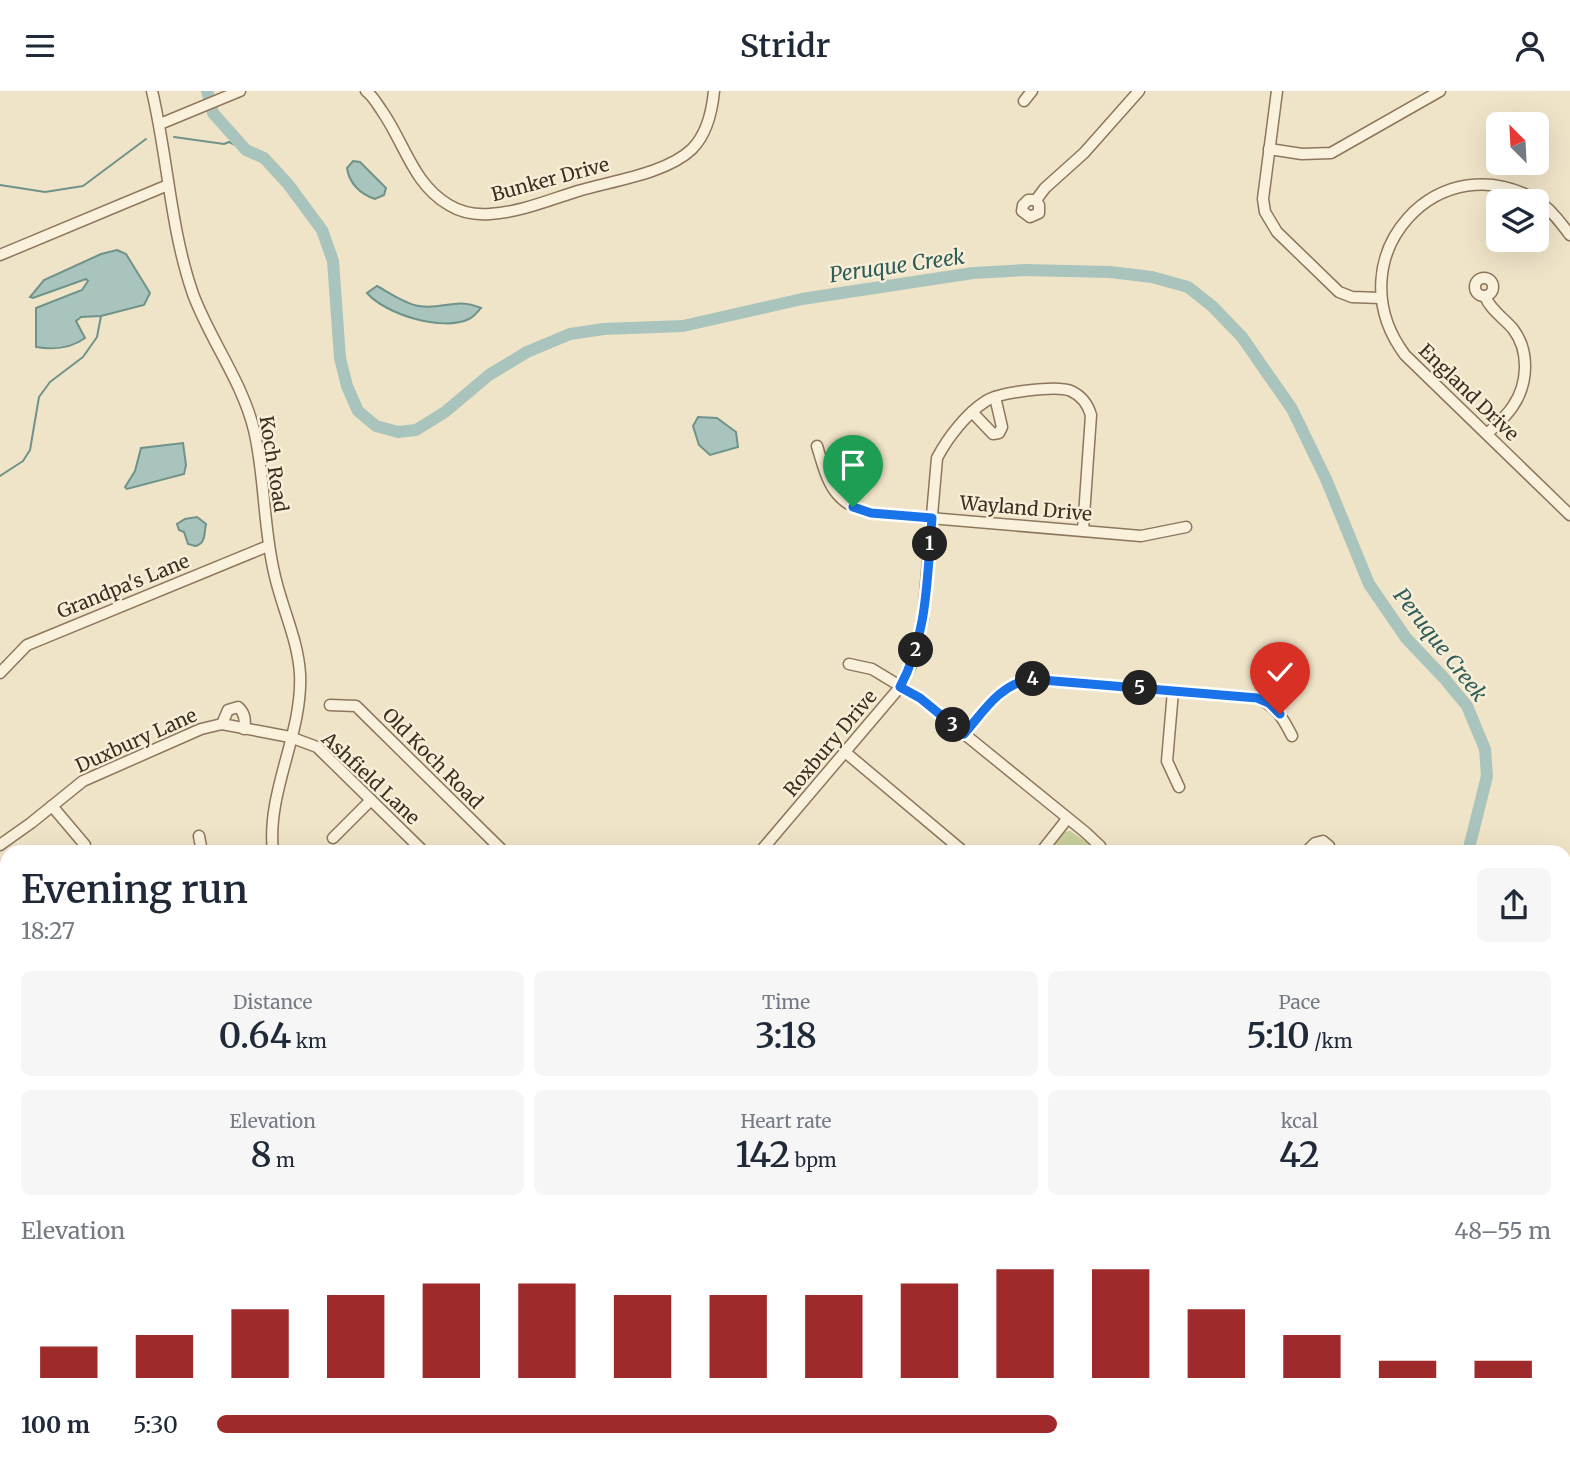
<!DOCTYPE html>
<html lang="en">
<head>
<meta charset="utf-8">
<style>
	body { margin:0; font-family:Merriweather,serif; background:#f6f6f7; color:#1f2937; height:100vh; display:flex; flex-direction:column; font-size:26px; white-space:nowrap }
	* { box-sizing:border-box; margin:0 }
	p { font-size:23px; color:#747a83 }
	.icon { flex:none; width:38px; height:38px; fill:none; stroke:currentColor; stroke-width:2; stroke-linecap:round; stroke-linejoin:round }
	.map { position:relative; flex:1; overflow:hidden }
	.panel { position:absolute; left:0px; top:754px; width:1572px; height:621px; display:flex; flex-direction:column; background:#fff; border-radius:21px 21px 0 0; box-shadow:0 7px 28px #0002 }
	.panel>* { flex:none }
	.needle { width:46px; rotate:336deg }
	.buttons { position:absolute; left:1486px; top:21px; display:grid; gap:14px }
	.buttons a { display:grid; place-items:center; width:63px; height:63px; border-radius:10px; background:#fff; box-shadow:0 7px 28px #0002; font-size:35px }
	.pin { position:absolute; display:grid; place-items:center; width:60px; height:60px; color:#fff; margin:-72px -30px; border-radius:50% 50% 50% 0; rotate:-45deg; box-shadow:0 0 7px #0007 }
	.pin .icon { rotate:45deg }
	.km { position:absolute; width:35px; height:35px; margin:-18px; border-radius:50%; background:#222; color:#fff; font-size:19px; line-height:35px; text-align:center }
	.round { display:grid; place-items:center; flex:none; width:74px; height:74px; border-radius:10px; background:#f6f6f7 }
	.headline { display:flex; align-items:center; justify-content:space-between; height:119px; padding:0 21px }
	h1 { font-size:38px; font-weight:600; line-height:52px }
	.figures { display:grid; grid-template-columns:repeat(3,1fr); gap:10px; height:119px; padding:7px 21px }
	.figures div { display:grid; align-content:center; border-radius:10px; background:#f6f6f7; text-align:center }
	.figures b { font-size:35px; font-weight:600 }
	.figures small { font-size:19px; font-weight:400 }
	.figures p { font-size:19px }
	.chart { height:196px; padding:14px 21px }
	.chart p { display:flex; justify-content:space-between }
	.chart svg { width:100%; height:126px; margin-top:7px; stroke:#9e2a2b; stroke-width:6 }
	ul { padding:0 21px; list-style:none; font-size:23px }
	li { display:grid; grid-template-columns:112px 84px 1fr; align-items:center; height:52px }
	li i { height:18px; border-radius:9px; background:#9e2a2b }
	header { display:flex; justify-content:space-between; align-items:center; height:91px; padding:0 21px; background:#fff; font-size:32px; font-weight:600 }
	.map>svg:first-child { display:block }
</style>
</head>
<body>
<header><svg class="icon" aria-label="menu" viewBox="0 0 24 24"><path d="M4 6h16M4 12h16M4 18h16"/></svg>Stridr<svg class="icon" aria-label="person" viewBox="0 0 24 24"><circle cx="12" cy="8" r="4"/><path d="M4 21q1-7 8-7t8 7"/></svg></header>
<div class="map">
<svg width="1570" height="1375" viewBox="0 0 1570 1375">
	<rect width="100%" height="100%" fill="#f0e4c8"/>
	<g fill="#c9cf9b">
		<polygon points="1070,740 1089,753 1096,761 1044,761 1063,741"/>
		<polygon points="1565,1136 1570,1141 1570,1249 1565,1252"/>
		<polygon points="1552,1368 1561,1375 1159,1375 1156,1369"/>
	</g>
	<g fill="#a9c4bc" stroke="#6f938a" stroke-width="2">
		<path d="M353 70 360 71 386 97 384 104 375 108C360 103 349 92 347 77Z"/>
		<path d="M117 159 126 163 150 202 144 214 101 225 81 226 76 230 85 247C70 258 54 259 36 256V217L82 199 88 190 86 188 33 207 30 206 44 189 101 163Z"/>
		<path d="M377 195C390 202 405 213 419 215 444 219 455 206 481 217 478 220 474 226 469 228 442 241 385 223 367 202Z"/>
		<polygon points="698,326 717,327 736,341 738,356 710,364 699,354 693,335"/>
		<polygon points="183,352 186,374 184,383 127,398 125,396 135,380 141,357"/>
		<path d="M197 426 206 433C204 442 206 453 195 455L188 453 184 441 179 439 177 433 185 428Z"/>
	</g>
	<g fill="none" stroke-linecap="round" stroke-linejoin="round">
		<g stroke="#6f938a" stroke-width="2">
			<polyline points="174,46 224,53 229,51 246,59"/>
			<polyline points="0,94 45,101 83,95 146,48"/>
			<polyline points="0,385 23,370 30,359 39,306 50,291 83,266 97,246 101,225"/>
			<polyline points="0,1059 7,1055"/>
			<polyline points="1564,1258 1569,1258"/>
			<polyline points="1252,1368 1266,1375 1320,1368"/>
			<polyline points="1376,1368 1378,1368"/>
			<polyline points="544,1375 557,1368"/>
		</g>
		<g stroke="#a9c4bc" stroke-width="12">
			<polyline points="207,0 213,22 246,59 264,67 288,93 322,139 333,170 340,267 347,295 358,320 376,335 398,341 416,339 445,321 489,284 527,261 570,243 604,238 683,235 802,208 973,182 1025,179 1110,181 1152,186 1188,196 1212,215 1242,246 1292,318 1326,388 1369,493 1406,547 1444,587 1467,615 1485,658 1487,685 1468,761"/>
			<polyline points="1564,1138 1570,1141"/>
			<polyline points="1564,1267 1570,1258"/>
			<polyline points="1559,1368 1561,1375"/>
		</g>
		<defs>
			<g id="minor">
				<path d="M152 0C168 67 170 137 193 203 210 249 242 290 254 339 265 385 263 434 274 481 281 515 298 548 300 583 303 643 266 701 273 761"/>
				<path d="M366 0C373 5 377 13 382 20 405 53 413 93 449 114 462 122 476 124 490 123 521 121 549 109 578 100 611 90 666 83 692 58 707 43 712 21 714 0"/>
				<polyline points="1277,0 1263,108 1265,121 1277,141 1339,201 1352,206 1381,207"/>
				<polyline points="1024,10 1032,0"/>
				<polyline points="160,33 240,0"/>
				<polyline points="1269,58 1302,63 1331,62 1440,0"/>
				<polyline points="1036,109 1039,114 1039,122 1030,126 1022,120 1023,114 1028,109 1036,109 1045,97 1084,62 1139,0"/>
				<path d="M1570 144C1561 132 1553 121 1541 112 1441 47 1332 166 1405 264L1570 424"/>
				<polyline points="0,164 168,94"/>
				<circle cx="1484" cy="196" r="9"/>
				<path d="M1485 205C1490 219 1504 227 1513 238 1530 260 1528 293 1513 315 1506 326 1496 334 1487 343"/>
				<polyline points="972,321 993,343 999,342 1002,336 995,306"/>
				<path d="M817 355C827 388 832 413 871 422L1141 445 1186 436"/>
				<polyline points="849,573 872,578 920,607 1085,741 1100,755 1103,761"/>
				<polyline points="0,582 27,554 268,455"/>
				<polyline points="1173,600 1167,670 1179,696"/>
				<polyline points="330,614 356,615 504,761"/>
				<path d="M222 633 228 619 238 616C245 622 246 629 244 638"/>
				<path d="M964 643C984 620 998 595 1030 588L1257 607C1276 615 1283 627 1292 645"/>
				<polyline points="845,661 964,761"/>
				<polyline points="52,715 85,754"/>
				<polyline points="199,745 202,761"/>
				<polyline points="333,747 371,709"/>
				<polyline points="0,754 31,732 83,690 201,638 222,633 290,646 317,656 424,761"/>
				<path d="M760 761 900 596 911 574 923 528 937 367C948 346 967 322 986 310 1000 301 1057 294 1071 300 1082 305 1088 314 1091 324L1083 439"/>
				<polyline points="1041,761 1067,728"/>
				<polyline points="1306,761 1315,752 1323,750 1329,755 1328,761"/>
				<polyline points="0,858 7,856"/>
				<polyline points="0,880 7,896"/>
				<polyline points="0,959 7,957"/>
				<polyline points="0,1314 7,1331"/>
				<polyline points="26,1368 30,1375"/>
				<polyline points="45,1375 54,1368"/>
			</g>
			<g id="major">
				<polyline points="1564,877 1570,873"/>
				<polyline points="0,1260 7,1257"/>
			</g>
		</defs>
		<use href="#minor" stroke="#8d765c" stroke-width="13"/>
		<use href="#major" stroke="#5b4430" stroke-width="15"/>
		<use href="#minor" stroke="#faf1dc" stroke-width="10"/>
		<use href="#major" stroke="#f3d9a0" stroke-width="12"/>
	</g>
	<g fill="none" stroke-linecap="round" stroke-linejoin="round">
		<defs>
			<path id="route" d="M853 416 871 422 932 427C927 485 928 544 900 596L920 607 964 643C984 620 998 595 1030 588L1257 607 1269 612 1280 623"/>
		</defs>
		<use href="#route" stroke="#fff" stroke-width="14"/>
		<use href="#route" stroke="#1a73e8" stroke-width="9"/>
	</g>
	<g text-anchor="middle" stroke-width="5" stroke-linejoin="round" paint-order="stroke">
		<g font-size="19" fill="#3d2e20" stroke="#f7eed8">
			<text transform="translate(550 88) rotate(-15)" y="7">Bunker Drive</text>
			<text transform="translate(1469 301) rotate(44)" y="7">England Drive</text>
			<text transform="translate(274 373) rotate(81)" y="7">Koch Road</text>
			<text transform="translate(1026 417) rotate(5)" y="7">Wayland Drive</text>
			<text transform="translate(123 495) rotate(-22)" y="7">Grandpa's Lane</text>
			<text transform="translate(136 649) rotate(-24)" y="7">Duxbury Lane</text>
			<text transform="translate(830 652) rotate(-50)" y="7">Roxbury Drive</text>
			<text transform="translate(433 667) rotate(45)" y="7">Old Koch Road</text>
			<text transform="translate(371 687) rotate(43)" y="7">Ashfield Lane</text>
		</g>
		<g font-size="21" font-style="italic" fill="#2f5d5a" stroke="#f7eed8">
			<text transform="translate(897 175) rotate(-8)" y="7">Peruque Creek</text>
			<text transform="translate(1440 554) rotate(52)" y="7">Peruque Creek</text>
		</g>
	</g>
</svg>
<div class="buttons">
<a><svg class="needle" viewBox="-14 -14 28 28"><path d="M0-13l5 13h-10z" fill="#e53935"/><path d="M0 13l5-13h-10z" fill="#747a83"/></svg></a>
<a><svg class="icon" aria-label="layers" viewBox="0 0 24 24"><path d="M12 4l9 5-9 5-9-5zM3 14l9 5 9-5"/></svg></a>
</div>
<div class="pin" style="left:853px;top:416px;background:#1e9e55"><svg class="icon" aria-label="arrive" viewBox="0 0 24 24"><path d="M6 21V4h12l-3 4 3 4H6"/></svg></div>
<div class="pin" style="left:1280px;top:623px;background:#d93025"><svg class="icon" aria-label="check" viewBox="0 0 24 24"><path d="M5 12l5 5 9-10"/></svg></div>
<b class="km" style="left:930px;top:453px">1</b>
<b class="km" style="left:916px;top:559px">2</b>
<b class="km" style="left:953px;top:634px">3</b>
<b class="km" style="left:1033px;top:588px">4</b>
<b class="km" style="left:1140px;top:597px">5</b>
<section class="panel">
<div class="headline"><div><h1>Evening run</h1><p>18:27</p></div><a class="round"><svg class="icon" aria-label="share" viewBox="0 0 24 24"><path d="M12 15V3M7 8l5-5 5 5M5 13v7h14v-7"/></svg></a></div>
<div class="figures">
<div><p>Distance</p><b>0.64<small> km</small></b></div>
<div><p>Time</p><b>3:18</b></div>
<div><p>Pace</p><b>5:10<small> /km</small></b></div>
</div>
<div class="figures">
<div><p>Elevation</p><b>8<small> m</small></b></div>
<div><p>Heart rate</p><b>142<small> bpm</small></b></div>
<div><p>kcal</p><b>42</b></div>
</div>
<div class="chart"><p><span>Elevation</span>48–55 m</p>
<svg viewBox="0 0 160 44" preserveAspectRatio="none"><path d="M5 44V33M15 44V29M25 44V20M35 44V15M45 44V11M55 44V11M65 44V15M75 44V15M85 44V15M95 44V11M105 44V6M115 44V6M125 44V20M135 44V29M145 44V38M155 44V38"/></svg>
</div>
<ul>
<li><b>100 m</b>5:30<i style="width:63%"></i></li>
</ul>
</section>
</div>
</body>
</html>
